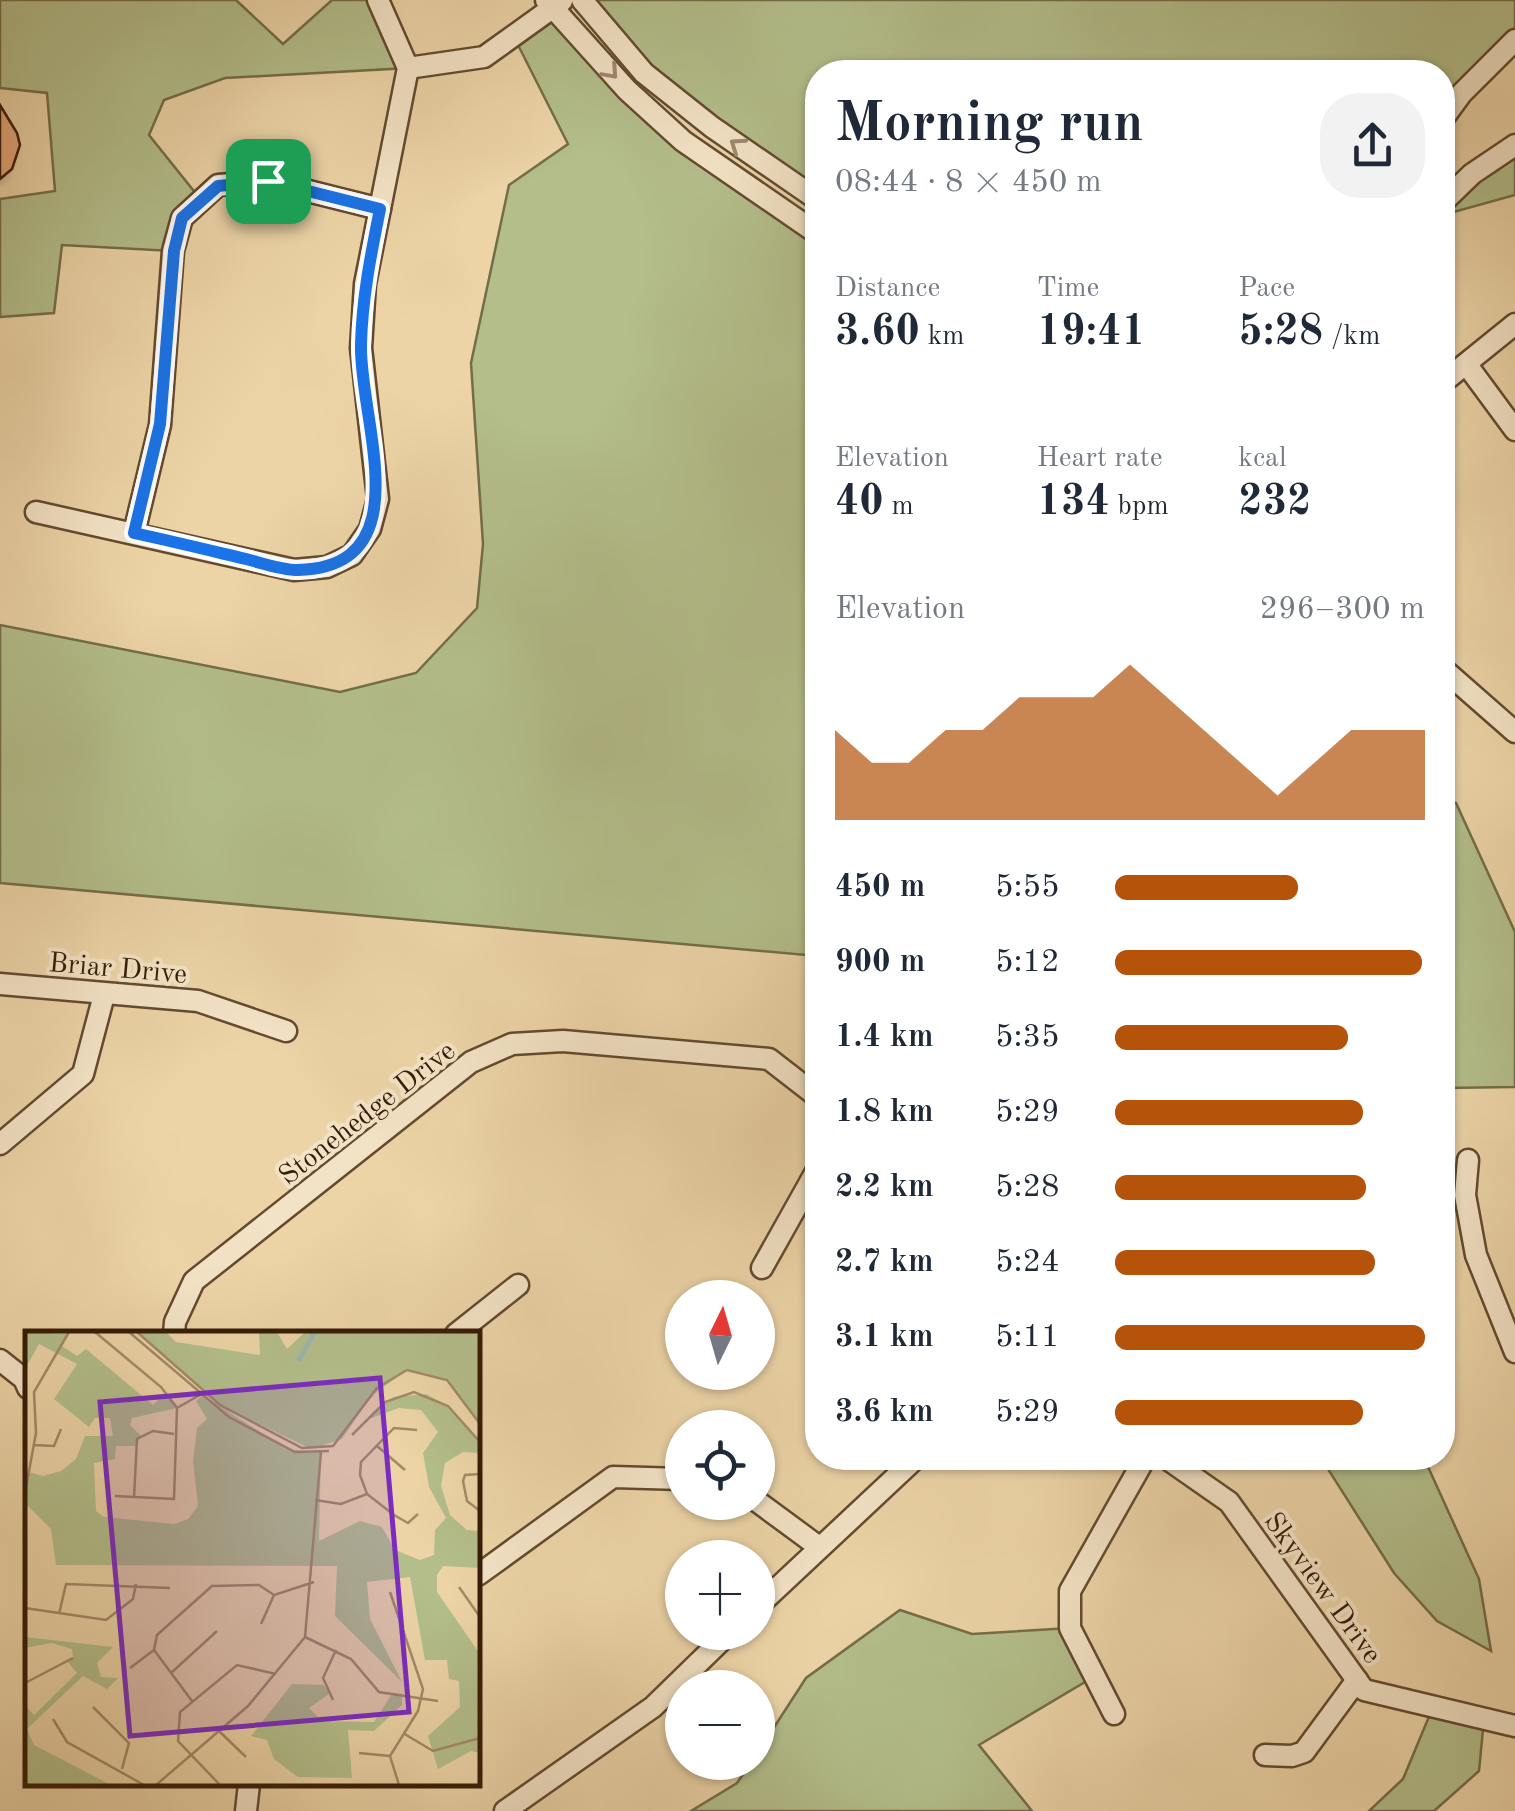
<!DOCTYPE html>
<html lang="en">
<head>
<meta charset="utf-8">
<style>
	body { margin:0; font-family:"Old Standard TT",serif; background:#f2f2f3; color:#1f2937; height:100vh; display:flex; flex-direction:column; font-size:38px; white-space:nowrap }
	* { box-sizing:border-box; margin:0 }
	p { font-size:32px; color:#747a83 }
	.icon { flex:none; width:55px; height:55px; fill:none; stroke:currentColor; stroke-width:2; stroke-linecap:round; stroke-linejoin:round }
	.map { position:relative; flex:1; overflow:hidden }
	.sheet { position:absolute; left:805px; top:60px; width:650px; height:1410px; display:flex; flex-direction:column; background:#fff; border-radius:40px; box-shadow:0 2px 8px #0004 }
	.sheet>* { flex:none }
	.needle { width:65px; rotate:5deg }
	.fabs { position:absolute; left:665px; top:1280px; display:grid; gap:20px }
	.fabs a { display:grid; place-items:center; width:110px; height:110px; border-radius:50%; background:#fff; box-shadow:0 2px 8px #0004; font-size:50px }
	.pin { position:absolute; display:grid; place-items:center; width:85px; height:85px; color:#fff; margin:-42px; border-radius:20px; box-shadow:0 5px 15px #0006 }
	.round { display:grid; place-items:center; flex:none; width:105px; height:105px; border-radius:40px; background:#f2f2f3 }
	.head { display:flex; align-items:center; justify-content:space-between; height:170px; padding:0 30px }
	h1 { font-size:55px; font-weight:800; line-height:75px }
	.metrics { display:grid; grid-template-columns:repeat(3,1fr); gap:15px; height:170px; padding:10px 30px }
	.metrics div { display:grid; align-content:center }
	.metrics b { font-size:42px; font-weight:800 }
	.metrics small { font-size:28px; font-weight:400 }
	.metrics p { font-size:28px }
	.chart { height:280px; padding:20px 30px }
	.chart p { display:flex; justify-content:space-between }
	.chart svg { width:100%; height:180px; margin-top:10px; fill:#b45309; opacity:.7 }
	ul { padding:0 30px; list-style:none; font-size:32px }
	li { display:grid; grid-template-columns:160px 120px 1fr; align-items:center; height:75px }
	li i { height:25px; border-radius:12px; background:#b45309 }
	.map>svg:first-child { display:block }
</style>
</head>
<body>
<div class="map">
<svg width="1515" height="1811" viewBox="0 0 1515 1811">
	<defs>
		<filter id="shadow"><feDropShadow dx="-7" dy="7" stdDeviation="5" flood-color="#0004"/></filter>
	</defs>
	<rect width="100%" height="100%" fill="#ecd4a7"/>
	<filter id="stains"><feTurbulence type="fractalNoise" baseFrequency=".002" numOctaves="4"/><feColorMatrix values="0 0 0 0 .2 0 0 0 0 .09 0 0 0 0 .02 0 0 0 .5 -.17"/></filter>
	<radialGradient id="worn" r=".72"><stop offset=".6" stop-color="#630" stop-opacity="0"/><stop offset="1" stop-color="#630" stop-opacity=".3"/></radialGradient>
	<g fill="#b3be8b" stroke="#746d49" stroke-width="2.5">
		<polygon points="0,0 236,0 283,44 332,0 378,0 408,68 225,78 164,100 149,135 201,200 173,251 62,245 54,313 0,317 0,199 55,191 47,93 0,88"/>
		<polygon points="582,0 1515,0 1515,40 1443,120 1442,72 818,72 817,200 712,127"/>
		<polygon points="555,10 627,90 817,234 817,956 0,883 0,625 340,692 416,673 477,608 483,544 471,363 509,185 568,144 514,37"/>
		<polygon points="1515,145 1515,195 1443,215 1442,203"/>
		<polygon points="1443,798 1456,803 1515,932 1515,1087 1443,1088"/>
		<polygon points="1321,1458 1424,1458 1479,1579 1491,1651 1437,1621 1394,1573"/>
		<polygon points="900,1610 972,1634 1070,1628 1095,1676 979,1745 1032,1811 691,1811 737,1783 751,1763 758,1762 758,1752 806,1678"/>
		<polygon points="1433,1707 1484,1719 1479,1771 1434,1811 1369,1811 1403,1779"/>
	</g>
	<polygon fill="#e5a77a" stroke="#351c07" stroke-width="2.5" filter="url(#shadow)" points="0,105 17,133 20,145 12,169 0,179"/>
	<g fill="none" stroke-linecap="round" stroke-linejoin="round">
		<defs>
			<g id="minor">
				<polyline points="546,0 627,90 683,141 818,234"/>
				<polyline points="582,0 644,73 712,127 818,200"/>
				<polyline points="408,68 484,57 562,1"/>
				<polyline points="1442,120 1461,94 1515,40"/>
				<polyline points="1442,203 1472,174 1515,145"/>
				<polyline points="1467,365 1515,430"/>
				<polyline points="1442,383 1515,324"/>
				<polyline points="36,512 294,570 327,567 352,555 370,529 378,499 361,348 365,284 408,68 378,0"/>
				<polyline points="134,533 160,425 173,251 182,218 218,185 268,181 380,209"/>
				<polyline points="1442,668 1515,732"/>
				<polyline points="0,984 198,1001 286,1031"/>
				<polyline points="0,1144 83,1074 104,995"/>
				<polyline points="1468,1160 1465,1195 1476,1255 1515,1352"/>
				<polyline points="762,1268 818,1168"/>
				<polyline points="174,1334 175,1322 194,1281 471,1062 512,1044 563,1041 769,1059 818,1097"/>
				<polyline points="456,1334 518,1285"/>
				<polyline points="0,1360 24,1379 28,1388"/>
				<polyline points="1166,1458 1229,1502 1364,1690 1515,1726"/>
				<polyline points="758,1502 819,1547"/>
				<polyline points="478,1575 613,1477 682,1479"/>
				<polyline points="758,1606 916,1458"/>
				<polyline points="1114,1714 1070,1628 1070,1591 1145,1458"/>
				<polyline points="1265,1755 1292,1756 1304,1752 1357,1680"/>
				<polyline points="246,1811 249,1784"/>
				<polyline points="505,1811 653,1707 730,1632"/>
			</g>
		</defs>
		<use href="#minor" stroke="#634a2f" stroke-width="25"/>
		<use href="#minor" stroke="#f3e3c6" stroke-width="20"/>
	</g>
	<defs><path id="oneway-chevron" d="M-2-3.5L2.5 0L-2 3.5" fill="none" stroke-width="1.6" stroke-linecap="round" stroke-linejoin="round" transform="scale(2.5)"/></defs>
	<g stroke="#9e8970">
		<use href="#oneway-chevron" transform="translate(611 72) rotate(48)"/>
		<use href="#oneway-chevron" transform="translate(737 145) rotate(-145)"/>
	</g>
	<g fill="none" stroke-linecap="round" stroke-linejoin="round">
		<defs>
			<path id="route" d="M268 181 380 209C371 254 362 298 361 345 359 420 423 567 298 570 281 570 262 563 246 559 208 550 171 541 134 533L160 424 174 251 182 218 218 186Z"/>
		</defs>
		<use href="#route" stroke="#fff" stroke-width="20"/>
		<use href="#route" stroke="#1a73e8" stroke-width="12"/>
	</g>
	<g text-anchor="middle" stroke-width="8" stroke-linejoin="round" paint-order="stroke">
		<g font-size="28" fill="#351c07" stroke="#f3e3c6">
			<text transform="translate(118 967) rotate(5)" y="10">Briar Drive</text>
			<text transform="translate(366 1112) rotate(-38)" y="10">Stonehedge Drive</text>
			<text transform="translate(1324 1587) rotate(54)" y="10">Skyview Drive</text>
		</g>
	</g>
	<g transform="translate(25 1331)">
		<rect width="455" height="455" fill="#ecd4a7"/>
		<path d="M0 1 42 3 37 15 52 25 61 18 128 74 141 61 152 77 107 87 105 94 116 105 111 115H91L90 128 69 132 71 180 79 186 149 193 163 188 173 175 168 130 172 97 182 88 171 70 178 64 261 118 296 122 294 210 335 190 357 196 370 219 395 229 409 224 410 199 421 187 404 156 398 122 413 101 396 79 374 77 341 89 368 66 401 63 423 75 455 111V122L438 121 420 132 416 155 425 184 442 199 455 200V237L418 235 412 244V261L455 323V422L446 420 413 438 403 405 435 376 434 350 424 348 422 329H400L385 246 342 251 345 288 377 351 310 285 312 235 31 234 26 198 0 172 4 141 18 145 36 140 51 128 60 105H88L85 87H70L64 96 29 68 52 33 14 13 0 38ZM112 1H141L151 11 235 24 234 1H252L262 18 280 1H455V93L422 49 382 39 346 65 317 108 286 118 195 74ZM0 306 88 316 72 332 76 346 93 347 82 358 58 345 2 398 9 414 86 454H0V374L9 384 52 342 41 329 48 327 47 318 27 312 0 317ZM267 353 299 354 304 363 284 377 297 390 349 391 367 363 377 364V374L349 400 323 399 327 447 273 446 249 428 242 409 226 405Z" fill="#b3be8b"/>
		<path fill="none" stroke="#99b7ae" stroke-width="5" d="M273 30 290 1"/>
		<path fill="none" stroke="#a38a67" stroke-width="2.5" d="M70 1 136 56 152 77 149 168 90 165M104 1 204 86 270 121 304 120M112 1 195 74 277 117 308 115 352 57 382 39 422 49 455 93M152 77 180 61M392 99 369 97 336 131 335 144 342 163 369 184 383 192 393 183M327 104 360 71 389 61 423 75 455 111M9 114 29 115 36 98M352 115 380 139M455 143 440 144 438 150 442 170 455 180M0 162 11 102 9 61 44 1M109 167 112 108 128 100 149 103M290 169 316 173 342 163M434 256 455 286M365 261 398 358 393 380 365 425 374 454M0 277 81 289 108 268 111 253M34 283 41 253 145 257M236 293 249 264 289 251M280 306 326 328 354 361 413 370M105 337 129 319M146 342 192 300M0 352 48 327M308 369 298 347 311 319M167 370 129 319 132 304 187 255 234 254 249 264M68 376 104 412 97 438M28 388 42 411 119 454M0 400V431M194 400 221 426M378 402 408 420 455 407M334 422 365 425M131 454 223 375 280 306 296 121M195 454 153 410 155 381 212 334 251 343"/>
		<path fill="#7b2cbf" fill-opacity="0.15" stroke="#7b2cbf" stroke-width="5" d="M355 47 384 381 105 405 75 71Z"/>
		<rect width="455" height="455" fill="none" stroke="#351c07" stroke-width="5"/>
	</g>
	<rect width="100%" height="100%" filter="url(#stains)"/>
	<rect width="100%" height="100%" fill="url(#worn)"/>
</svg>
<div class="fabs">
<a><svg class="needle" viewBox="-14 -14 28 28"><path d="M0-13l5 13h-10z" fill="#e53935"/><path d="M0 13l5-13h-10z" fill="#747a83"/></svg></a>
<a><svg class="icon" aria-label="locate" viewBox="0 0 24 24"><circle cx="12" cy="12" r="6"/><path d="M12 2v4M12 18v4M2 12h4M18 12h4"/></svg></a>
<a>+</a>
<a>−</a>
</div>
<div class="pin" style="left:268px;top:181px;background:#1e9e55"><svg class="icon" aria-label="arrive" viewBox="0 0 24 24"><path d="M6 21V4h12l-3 4 3 4H6"/></svg></div>
<section class="sheet">
<div class="head"><div><h1>Morning run</h1><p>08:44 · 8 × 450 m</p></div><a class="round"><svg class="icon" aria-label="share" viewBox="0 0 24 24"><path d="M12 15V3M7 8l5-5 5 5M5 13v7h14v-7"/></svg></a></div>
<div class="metrics">
<div><p>Distance</p><b>3.60<small> km</small></b></div>
<div><p>Time</p><b>19:41</b></div>
<div><p>Pace</p><b>5:28<small> /km</small></b></div>
</div>
<div class="metrics">
<div><p>Elevation</p><b>40<small> m</small></b></div>
<div><p>Heart rate</p><b>134<small> bpm</small></b></div>
<div><p>kcal</p><b>232</b></div>
</div>
<div class="chart"><p><span>Elevation</span>296–300 m</p>
<svg viewBox="0 0 160 44" preserveAspectRatio="none"><path d="M0 44V22L10 30L20 30L30 22L40 22L50 14L60 14L70 14L80 6L90 14L100 22L110 30L120 38L130 30L140 22L150 22L160 22V44z"/></svg>
</div>
<ul>
<li><b>450 m</b>5:55<i style="width:59%"></i></li>
<li><b>900 m</b>5:12<i style="width:99%"></i></li>
<li><b>1.4 km</b>5:35<i style="width:75%"></i></li>
<li><b>1.8 km</b>5:29<i style="width:80%"></i></li>
<li><b>2.2 km</b>5:28<i style="width:81%"></i></li>
<li><b>2.7 km</b>5:24<i style="width:84%"></i></li>
<li><b>3.1 km</b>5:11<i style="width:100%"></i></li>
<li><b>3.6 km</b>5:29<i style="width:80%"></i></li>
</ul>
</section>
</div>
</body>
</html>
